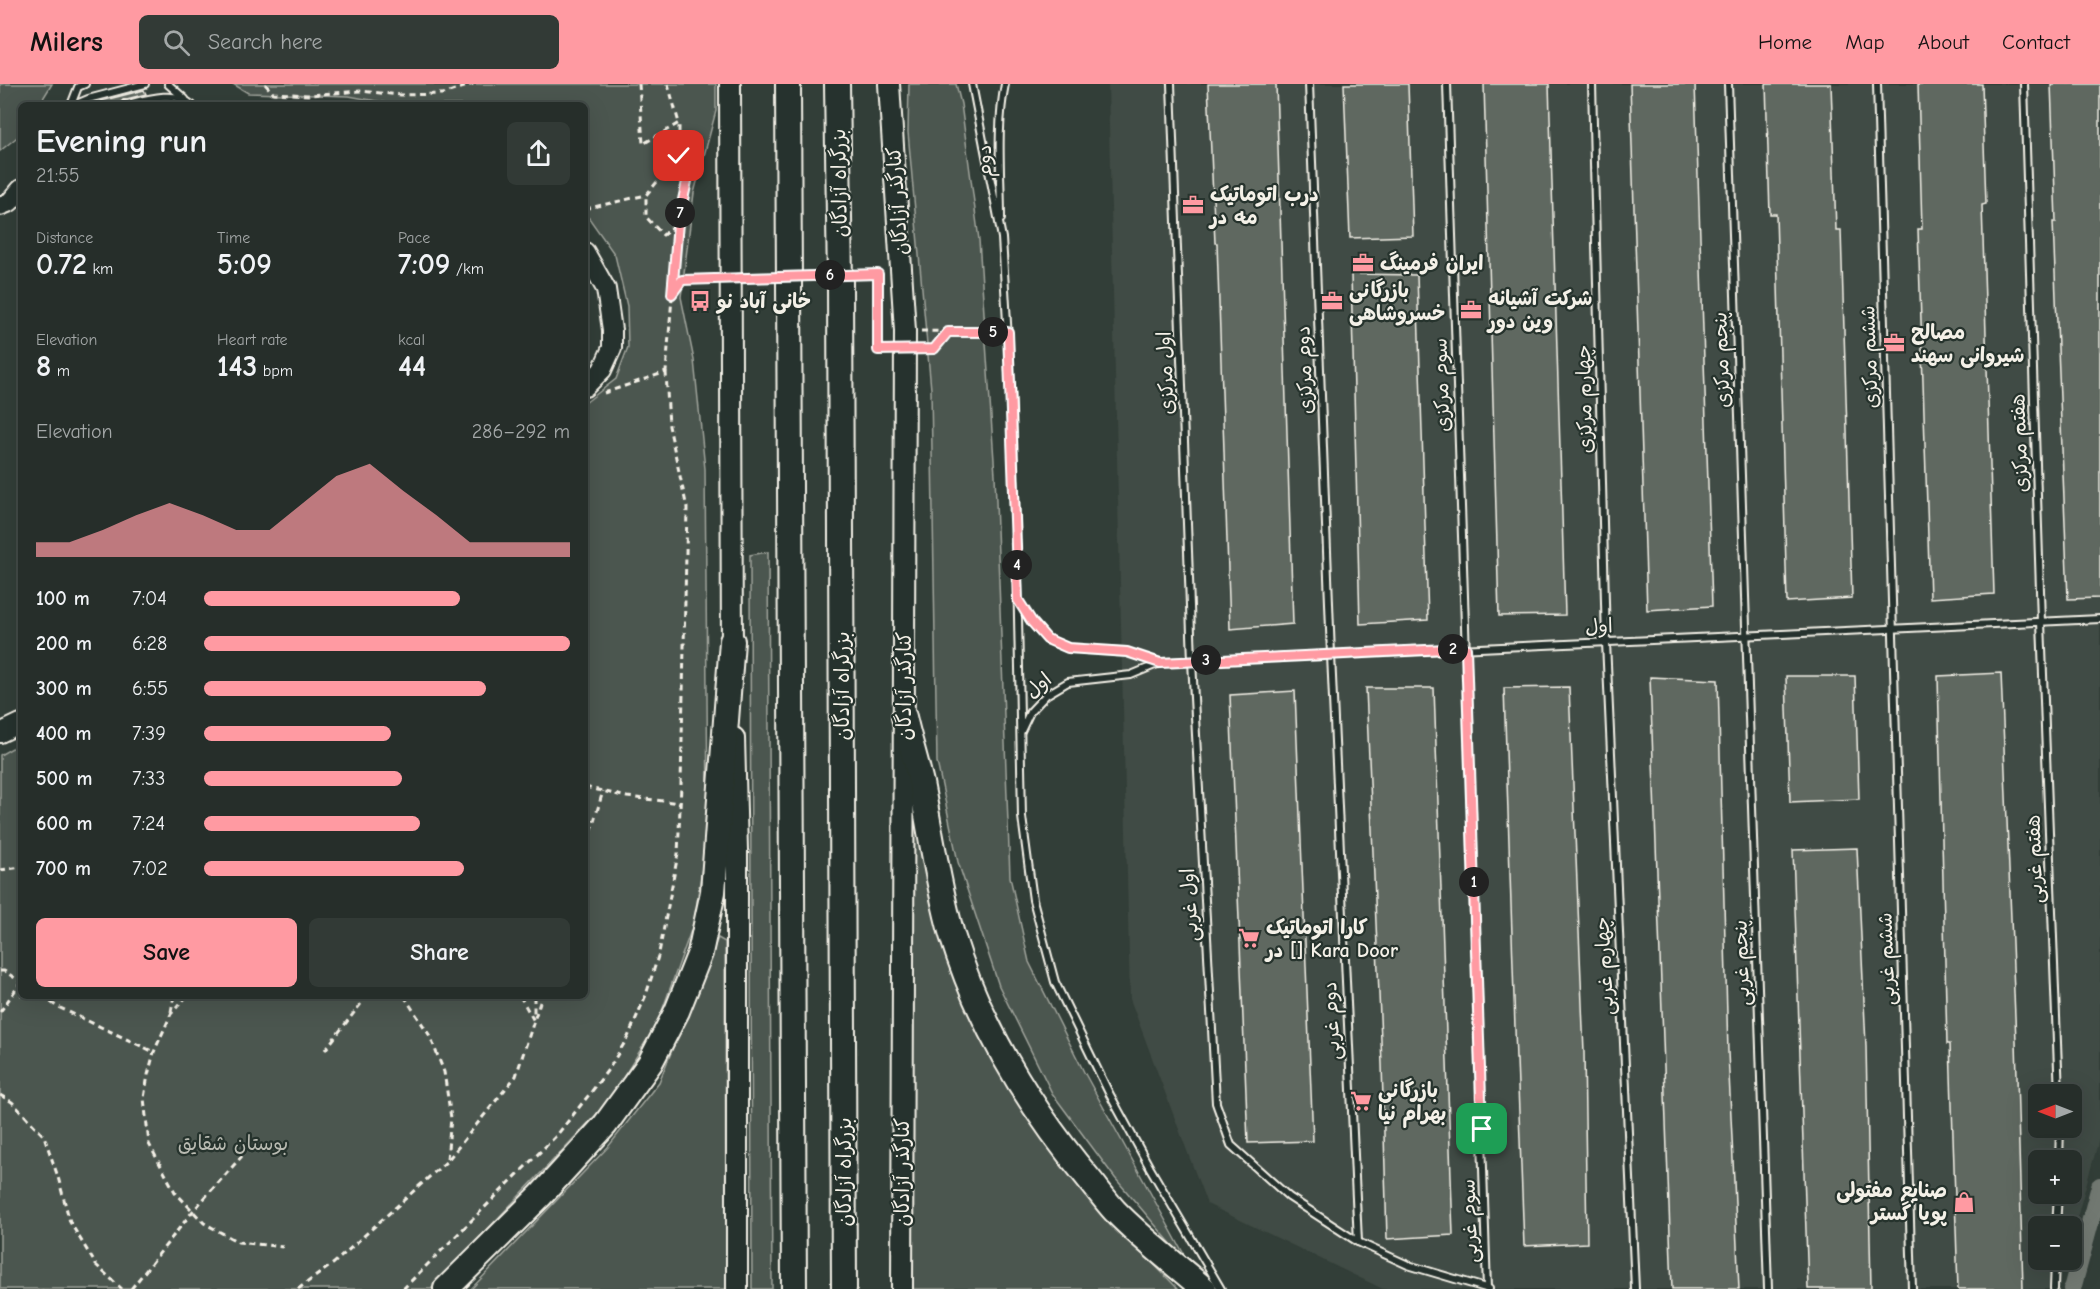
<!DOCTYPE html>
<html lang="en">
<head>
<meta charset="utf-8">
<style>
	body { margin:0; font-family:"Comic Neue","Playpen Sans Arabic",sans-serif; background:#323a36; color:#f1f3f6; height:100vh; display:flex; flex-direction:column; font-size:22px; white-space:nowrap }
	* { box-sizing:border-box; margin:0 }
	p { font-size:20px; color:#a4a8a8 }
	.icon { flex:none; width:33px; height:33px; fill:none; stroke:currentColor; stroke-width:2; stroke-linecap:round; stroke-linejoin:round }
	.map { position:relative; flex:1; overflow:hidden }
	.sheet { position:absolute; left:18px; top:18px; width:570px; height:897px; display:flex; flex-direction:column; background:#262e2a; border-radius:9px; box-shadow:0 6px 24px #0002,0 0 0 2px #424a47 }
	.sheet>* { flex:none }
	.needle { width:39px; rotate:270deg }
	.buttons { position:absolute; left:2028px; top:1000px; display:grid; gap:12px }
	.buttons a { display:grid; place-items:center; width:54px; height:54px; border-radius:9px; background:#262e2a; box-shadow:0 6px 24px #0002,0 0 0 2px #424a47; font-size:30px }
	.pin { position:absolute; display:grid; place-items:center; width:51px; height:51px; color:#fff; margin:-26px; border-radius:12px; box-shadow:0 3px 9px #0006 }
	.km { position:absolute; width:30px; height:30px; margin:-15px; border-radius:50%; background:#222; color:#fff; font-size:16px; line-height:30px; text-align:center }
	.round { display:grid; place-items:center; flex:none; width:63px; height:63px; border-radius:9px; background:#323a36 }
	.headline { display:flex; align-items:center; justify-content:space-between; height:102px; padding:0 18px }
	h1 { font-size:33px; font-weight:800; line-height:45px }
	.metrics { display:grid; grid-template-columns:repeat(3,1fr); gap:9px; height:102px; padding:6px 18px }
	.metrics div { display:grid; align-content:center }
	.metrics b { font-size:30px; font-weight:800 }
	.metrics small { font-size:16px; font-weight:400 }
	.metrics p { font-size:16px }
	.chart { height:168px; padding:12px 18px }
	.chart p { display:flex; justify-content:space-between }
	.chart svg { width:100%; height:108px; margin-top:6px; fill:#ff9aa2; opacity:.7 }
	.cta { display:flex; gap:12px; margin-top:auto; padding:12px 18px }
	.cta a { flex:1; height:69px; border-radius:9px; background:#ff9aa2; color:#111; font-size:24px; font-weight:800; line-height:69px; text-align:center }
	.cta a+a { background:#323a36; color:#f1f3f6 }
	ul { padding:0 18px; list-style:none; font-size:20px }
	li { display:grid; grid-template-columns:96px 72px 1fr; align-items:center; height:45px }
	li i { height:15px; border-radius:8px; background:#ff9aa2 }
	header { display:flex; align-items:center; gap:36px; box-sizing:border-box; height:84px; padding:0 30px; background:#ff9aa2; color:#111 }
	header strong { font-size:28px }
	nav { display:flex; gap:33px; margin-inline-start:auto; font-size:21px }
	.search { width:420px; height:54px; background:#323a36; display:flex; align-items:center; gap:15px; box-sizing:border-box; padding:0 21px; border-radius:9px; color:#a4a8a8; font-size:22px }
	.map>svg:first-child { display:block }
</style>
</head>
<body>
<header>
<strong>Milers</strong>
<div class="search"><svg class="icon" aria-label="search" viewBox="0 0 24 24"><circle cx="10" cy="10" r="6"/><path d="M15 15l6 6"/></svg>Search here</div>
<nav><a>Home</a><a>Map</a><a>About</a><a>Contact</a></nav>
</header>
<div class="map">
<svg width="2100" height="1205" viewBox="0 0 2100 1205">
	<rect width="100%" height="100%" fill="#323e38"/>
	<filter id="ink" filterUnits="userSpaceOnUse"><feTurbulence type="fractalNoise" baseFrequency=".0167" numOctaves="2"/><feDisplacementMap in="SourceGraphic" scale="12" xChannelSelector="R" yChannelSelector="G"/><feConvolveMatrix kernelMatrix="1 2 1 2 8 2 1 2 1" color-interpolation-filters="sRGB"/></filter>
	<g filter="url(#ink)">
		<path fill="#404b44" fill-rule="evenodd" d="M1108 0H2100V1052L2072 1151V1143H2038V1176H2064L2056 1205H1383L1207 1120 1130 915ZM2038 1011H2072V1044H2038ZM2038 1077H2072V1110H2038Z"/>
		<g fill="#4c564f" stroke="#a0a49c" stroke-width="1.5">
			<polygon points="0,0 52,0 39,21 21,21 21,50 0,67"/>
			<polygon points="233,0 716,0 716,27 694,109 681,213 694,276 705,385 708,725 706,756 694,838 658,938 608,1018 431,1205 0,1205 0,671 21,659 21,912 585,912 585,319 616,295 628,263 627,222 615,171 589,134 585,131 585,21 398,21 349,12 248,9"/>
			<polygon points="909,0 956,0 961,20 979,156 995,391 1010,793 1029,878 1084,988 1191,1183 1115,1094 1052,1009 999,902 958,778 937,678 931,305 908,48"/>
			<polygon points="768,468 772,1205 752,1205 750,471"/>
			<polygon points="911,699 945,863 1110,1135 1178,1205 911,1205"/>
			<polygon points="718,854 725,858 726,1205 471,1205 608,1063 659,998"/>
		</g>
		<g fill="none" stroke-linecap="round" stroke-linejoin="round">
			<polyline stroke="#727972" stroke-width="18" points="2072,1205 2100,1102"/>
		</g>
		<g fill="#5f6861" stroke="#f4f1e8" stroke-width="1.5">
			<polygon points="1208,0 1276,0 1293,540 1230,545 1217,159 1215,159"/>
			<polygon points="1344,0 1408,0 1413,152 1350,154"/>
			<polygon points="1484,0 1549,0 1565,531 1499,532"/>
			<polygon points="1630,0 1695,0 1712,522 1647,526"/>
			<polygon points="1766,0 1831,0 1836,146 1841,146 1852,514 1787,518 1776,130 1770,130"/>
			<polygon points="1918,0 1982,0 1986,120 1982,121 1994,510 1930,514 1918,145 1922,145"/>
			<polygon points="2051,0 2100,0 2100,514 2068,515 2053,138 2056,138"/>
			<polygon points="144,6 146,10 123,16 119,21 103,21 101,17"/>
			<polygon points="1351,190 1417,191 1428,536 1360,540"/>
			<polygon points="2001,589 2016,957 2023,1205 1958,1205 1950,960 1947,960 1938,592"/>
			<polygon points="1786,592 1855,592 1859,715 1790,718"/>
			<polygon points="1650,593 1718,596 1728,968 1739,1205 1672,1205"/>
			<polygon points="1569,603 1584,969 1587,1159 1524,1162 1517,975 1516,975 1504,604"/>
			<polygon points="1366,604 1434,604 1453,1151 1387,1155 1382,980"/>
			<polygon points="1295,607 1313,1057 1248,1059 1230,611"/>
			<polygon points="1857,764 1866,962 1871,1205 1808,1205 1793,766"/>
		</g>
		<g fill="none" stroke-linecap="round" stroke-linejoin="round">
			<defs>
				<g id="lane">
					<polyline points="168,0 185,15"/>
					<polyline points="972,0 1002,154 1011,306 1017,483 1022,733 1033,816 1055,898 1109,1009 1150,1084 1221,1205"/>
					<polyline points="1171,0 1192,577 1216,1019 1231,1061 1289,1113 1358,1158 1408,1181 1489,1205"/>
					<polyline points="1309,0 1331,571 1358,1158"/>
					<polyline points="1447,0 1487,1205"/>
					<polyline points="1592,0 1606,558 1635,1205"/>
					<polyline points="1728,0 1768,1205"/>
					<polyline points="1877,0 1912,1205"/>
					<polyline points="2024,0 2041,538 2059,1011"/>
					<polyline points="71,21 78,3 85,0"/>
					<polyline points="74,21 88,15 145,0"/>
					<path d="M124 21C144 16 175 5 192 21"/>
					<path d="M1001 135C1001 91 996 44 1005 0"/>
					<polyline points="1018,517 1032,538 1047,555 1069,564 1127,568 1159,578"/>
					<polyline points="1021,647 1030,628 1046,611 1068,598 1131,591 1160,579 2100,535"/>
					<polyline points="2059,1077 2060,1044"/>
					<polyline points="2056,1143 2058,1110"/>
					<polyline points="2054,1205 2055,1176"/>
				</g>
				<g id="secondary">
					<polyline points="0,122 10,118 21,105"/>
					<polyline points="585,168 606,205 612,246 612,264 602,286 585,303"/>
					<polyline points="0,649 21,639"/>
				</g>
				<g id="primary">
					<polyline points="730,0 732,570"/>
					<polyline points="889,0 905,247 902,1205"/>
					<polyline points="734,654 737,766 737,1205"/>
				</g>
				<g id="highway">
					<polyline points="788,0 794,1205"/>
					<polyline points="837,0 840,199 844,1205"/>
					<path d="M904 633C909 655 916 677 921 699 931 750 938 801 952 851 979 940 1030 1024 1089 1095 1098 1106 1106 1117 1115 1127 1142 1155 1175 1180 1204 1205"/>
					<polyline points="446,1205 541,1111 605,1041 650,979 677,927 700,869 713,808 732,557"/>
				</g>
			</defs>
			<use href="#lane" stroke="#f4f1e8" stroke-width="10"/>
			<use href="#secondary" stroke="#f4f1e8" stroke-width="22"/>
			<use href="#primary" stroke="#f4f1e8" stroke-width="24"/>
			<use href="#highway" stroke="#f4f1e8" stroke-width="28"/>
			<g stroke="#f4f1e8" stroke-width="3" stroke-dasharray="6 4.5" stroke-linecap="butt">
				<polyline points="265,0 273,9 309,11 360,7 401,11 443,10 473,0"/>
				<polyline points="639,0 643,60 679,39 679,72"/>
				<polyline points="668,0 679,39"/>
				<polyline points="585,125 646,111 679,72 689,88 678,139 663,151 646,133 646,111"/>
				<polyline points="673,209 683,196"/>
				<polyline points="921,247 999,248"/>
				<polyline points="934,265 948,248"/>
				<polyline points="604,309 666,288 678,139"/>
				<polyline points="585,703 627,713 681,719"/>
				<polyline points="585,768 603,707"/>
				<polyline points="0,786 21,783"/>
				<polyline points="0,887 4,887 21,898"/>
				<polyline points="42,912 56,922 154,968"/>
				<polyline points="187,912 171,930 154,968 148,991 144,1014 149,1060 175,1108 204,1139 238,1158 283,1163"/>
				<polyline points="404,912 430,952 444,988 451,1034 447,1075"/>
				<polyline points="520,912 534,937"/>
				<polyline points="534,912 534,932"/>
				<polyline points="0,928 21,898"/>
				<polyline points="171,928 174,912"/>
				<polyline points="325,966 367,912"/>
				<polyline points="0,1011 12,1018 44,1052 58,1093 70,1138 96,1181 122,1205"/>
				<polyline points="131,1205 193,1127 242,1072"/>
				<polyline points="298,1205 334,1179 447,1077 516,992 542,912"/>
				<polyline points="403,1205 557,1051 592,1007 610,983 628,953 646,911 659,869 678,770 681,701 687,424 669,342 666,288"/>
			</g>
			<use href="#lane" stroke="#26332d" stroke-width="6"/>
			<use href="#secondary" stroke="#26332d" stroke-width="18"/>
			<use href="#primary" stroke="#26332d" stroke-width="20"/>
			<use href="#highway" stroke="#26332d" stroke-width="24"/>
			<polyline stroke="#f4f1e8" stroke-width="3" stroke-dasharray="6 4.5" stroke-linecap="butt" points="683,196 878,190 878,265 934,265"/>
		</g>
	</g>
	<g fill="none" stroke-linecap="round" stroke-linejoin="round" filter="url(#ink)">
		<defs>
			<polyline id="route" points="679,72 689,88 678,139 672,210 682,196 878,190 878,266 934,265 948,248 1008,248 1018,516 1032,538 1047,555 1068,564 1127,568 1160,579 1466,564 1482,1045"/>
		</defs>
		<use href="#route" stroke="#fff" stroke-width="12"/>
		<use href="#route" stroke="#ff9aa2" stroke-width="8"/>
	</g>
	<defs>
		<symbol id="office-bare" viewBox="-9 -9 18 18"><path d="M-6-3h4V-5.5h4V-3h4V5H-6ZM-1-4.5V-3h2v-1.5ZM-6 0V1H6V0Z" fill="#ff9aa2" stroke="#26332d" stroke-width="2.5" paint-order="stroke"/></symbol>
		<symbol id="bus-bare" viewBox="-9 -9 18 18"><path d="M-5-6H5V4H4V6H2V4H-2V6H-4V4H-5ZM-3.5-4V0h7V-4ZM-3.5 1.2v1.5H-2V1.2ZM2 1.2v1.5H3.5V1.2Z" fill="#ff9aa2" stroke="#26332d" stroke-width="2.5" paint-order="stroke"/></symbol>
		<symbol id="supermarket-bare" viewBox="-9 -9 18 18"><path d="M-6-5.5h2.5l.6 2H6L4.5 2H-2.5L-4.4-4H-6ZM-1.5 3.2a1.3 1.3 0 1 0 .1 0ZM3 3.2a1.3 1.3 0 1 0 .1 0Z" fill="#ff9aa2" stroke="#26332d" stroke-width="2.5" paint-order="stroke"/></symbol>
		<symbol id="shop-bare" viewBox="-9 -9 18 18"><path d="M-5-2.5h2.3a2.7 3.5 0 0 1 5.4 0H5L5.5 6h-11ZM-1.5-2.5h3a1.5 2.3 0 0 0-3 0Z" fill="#ff9aa2" stroke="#26332d" stroke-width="2.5" paint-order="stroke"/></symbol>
	</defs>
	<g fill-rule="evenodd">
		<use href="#office-bare" x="1178" y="106" width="30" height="30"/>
		<use href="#office-bare" x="1348" y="164" width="30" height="30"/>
		<use href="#bus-bare" x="685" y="202" width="30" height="30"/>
		<use href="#office-bare" x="1317" y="202" width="30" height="30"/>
		<use href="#office-bare" x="1456" y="211" width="30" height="30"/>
		<use href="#office-bare" x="1879" y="244" width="30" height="30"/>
		<use href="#supermarket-bare" x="1234" y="839" width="30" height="30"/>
		<use href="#supermarket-bare" x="1346" y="1002" width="30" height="30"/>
		<use href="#shop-bare" x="1949" y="1103" width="30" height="30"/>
	</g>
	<g text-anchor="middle" stroke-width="4.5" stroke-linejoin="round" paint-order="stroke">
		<g font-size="20" fill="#f4f1e8" stroke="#26332d">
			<text transform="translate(984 77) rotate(-91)" y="7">دوم</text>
			<text transform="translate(839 99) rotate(-91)" y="7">بزرگراه آزادگان</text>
			<text transform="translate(897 117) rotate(-94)" y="7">کنارگذر آزادگان</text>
			<text transform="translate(1869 273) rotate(-92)" y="7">ششم مرکزی</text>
			<text transform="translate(1721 276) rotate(-92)" y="7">پنجم مرکزی</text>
			<text transform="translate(1304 286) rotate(-92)" y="7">دوم مرکزی</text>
			<text transform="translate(1165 289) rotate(-92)" y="7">اول مرکزی</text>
			<text transform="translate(1441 301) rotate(-92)" y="7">سوم مرکزی</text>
			<text transform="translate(1584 315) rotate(-91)" y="7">چهارم مرکزی</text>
			<text transform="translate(2019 359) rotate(-92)" y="7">هفتم مرکزی</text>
			<text transform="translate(1599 542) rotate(-3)" y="7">اول</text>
			<text transform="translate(1038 601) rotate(-40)" y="7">اول</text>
			<text transform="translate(842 602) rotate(-90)" y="7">بزرگراه آزادگان</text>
			<text transform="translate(904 602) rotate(-90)" y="7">کنارگذر آزادگان</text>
			<text transform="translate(2034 775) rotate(-92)" y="7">هفتم غربی</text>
			<text transform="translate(1189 821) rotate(-93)" y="7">اول غربی</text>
			<text transform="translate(1886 875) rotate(-92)" y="7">ششم غربی</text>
			<text transform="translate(1741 879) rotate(-92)" y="7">پنجم غربی</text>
			<text transform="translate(1604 882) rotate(-93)" y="7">چهارم غربی</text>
			<text transform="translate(1331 937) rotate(-93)" y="7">دوم غربی</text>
			<text transform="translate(844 1088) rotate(-90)" y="7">بزرگراه آزادگان</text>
			<text transform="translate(902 1088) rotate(-90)" y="7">کنارگذر آزادگان</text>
			<text transform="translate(1469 1137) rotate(-92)" y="7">سوم غربی</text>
		</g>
		<g font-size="20" font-weight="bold" fill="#f4f1e8" stroke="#26332d" text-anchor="start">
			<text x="1210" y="117">درب اتوماتیک<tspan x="1210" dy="23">مه در</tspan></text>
			<text x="1380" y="186">ایران فرمینگ</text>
			<text x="1349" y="213">بازرگانی<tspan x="1349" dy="23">خسروشاهی</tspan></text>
			<text x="1488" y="221">شرکت آشیانه<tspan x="1488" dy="23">وین دور</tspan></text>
			<text x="717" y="224">خانی آباد نو</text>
			<text x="1911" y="255">مصالح<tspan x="1911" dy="23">شیروانی سهند</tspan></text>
			<text x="1266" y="850">کارا اتوماتیک<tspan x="1266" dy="23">در [] Kara Door</tspan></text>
			<text x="1378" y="1013">بازرگانی<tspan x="1378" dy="23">بهرام نیا</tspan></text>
			<text x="1947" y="1113" text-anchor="end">صنایع مفتولی<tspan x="1947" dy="23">پویا گستر</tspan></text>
		</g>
		<g font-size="20" fill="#b9bbb2" stroke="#26332d">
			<text x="233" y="1066">بوستان شقایق</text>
		</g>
	</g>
</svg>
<div class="buttons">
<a><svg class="needle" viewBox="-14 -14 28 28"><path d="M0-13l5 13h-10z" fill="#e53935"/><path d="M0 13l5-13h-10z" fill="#a4a8a8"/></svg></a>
<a>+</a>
<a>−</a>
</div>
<div class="pin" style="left:1482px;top:1045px;background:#1e9e55"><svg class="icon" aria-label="arrive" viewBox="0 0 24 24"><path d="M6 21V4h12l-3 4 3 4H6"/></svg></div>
<div class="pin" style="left:679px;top:72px;background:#d93025"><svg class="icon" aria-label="check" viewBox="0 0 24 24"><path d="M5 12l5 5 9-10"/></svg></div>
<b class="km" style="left:1474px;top:798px">1</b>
<b class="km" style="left:1453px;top:565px">2</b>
<b class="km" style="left:1206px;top:576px">3</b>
<b class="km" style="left:1017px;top:481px">4</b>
<b class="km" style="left:993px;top:248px">5</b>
<b class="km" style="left:830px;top:191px">6</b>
<b class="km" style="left:680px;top:129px">7</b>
<section class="sheet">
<div class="headline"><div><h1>Evening run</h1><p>21:55</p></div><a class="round"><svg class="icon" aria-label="share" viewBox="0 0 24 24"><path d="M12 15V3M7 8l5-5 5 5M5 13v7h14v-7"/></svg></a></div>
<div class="metrics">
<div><p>Distance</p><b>0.72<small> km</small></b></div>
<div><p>Time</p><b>5:09</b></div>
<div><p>Pace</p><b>7:09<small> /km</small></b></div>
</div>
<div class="metrics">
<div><p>Elevation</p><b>8<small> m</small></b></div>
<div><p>Heart rate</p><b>143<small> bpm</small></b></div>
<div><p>kcal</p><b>44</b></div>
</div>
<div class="chart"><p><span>Elevation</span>286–292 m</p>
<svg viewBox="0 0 160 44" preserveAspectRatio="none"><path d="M0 44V38L10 38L20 33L30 27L40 22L50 27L60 33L70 33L80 22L90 11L100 6L110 17L120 27L130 38L140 38L150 38L160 38V44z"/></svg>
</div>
<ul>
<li><b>100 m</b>7:04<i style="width:70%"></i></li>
<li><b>200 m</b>6:28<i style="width:100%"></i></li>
<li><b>300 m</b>6:55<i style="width:77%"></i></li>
<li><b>400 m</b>7:39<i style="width:51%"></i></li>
<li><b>500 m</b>7:33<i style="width:54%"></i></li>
<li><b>600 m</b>7:24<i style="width:59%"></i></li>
<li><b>700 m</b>7:02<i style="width:71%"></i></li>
</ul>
<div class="cta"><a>Save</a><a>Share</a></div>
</section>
</div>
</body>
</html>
